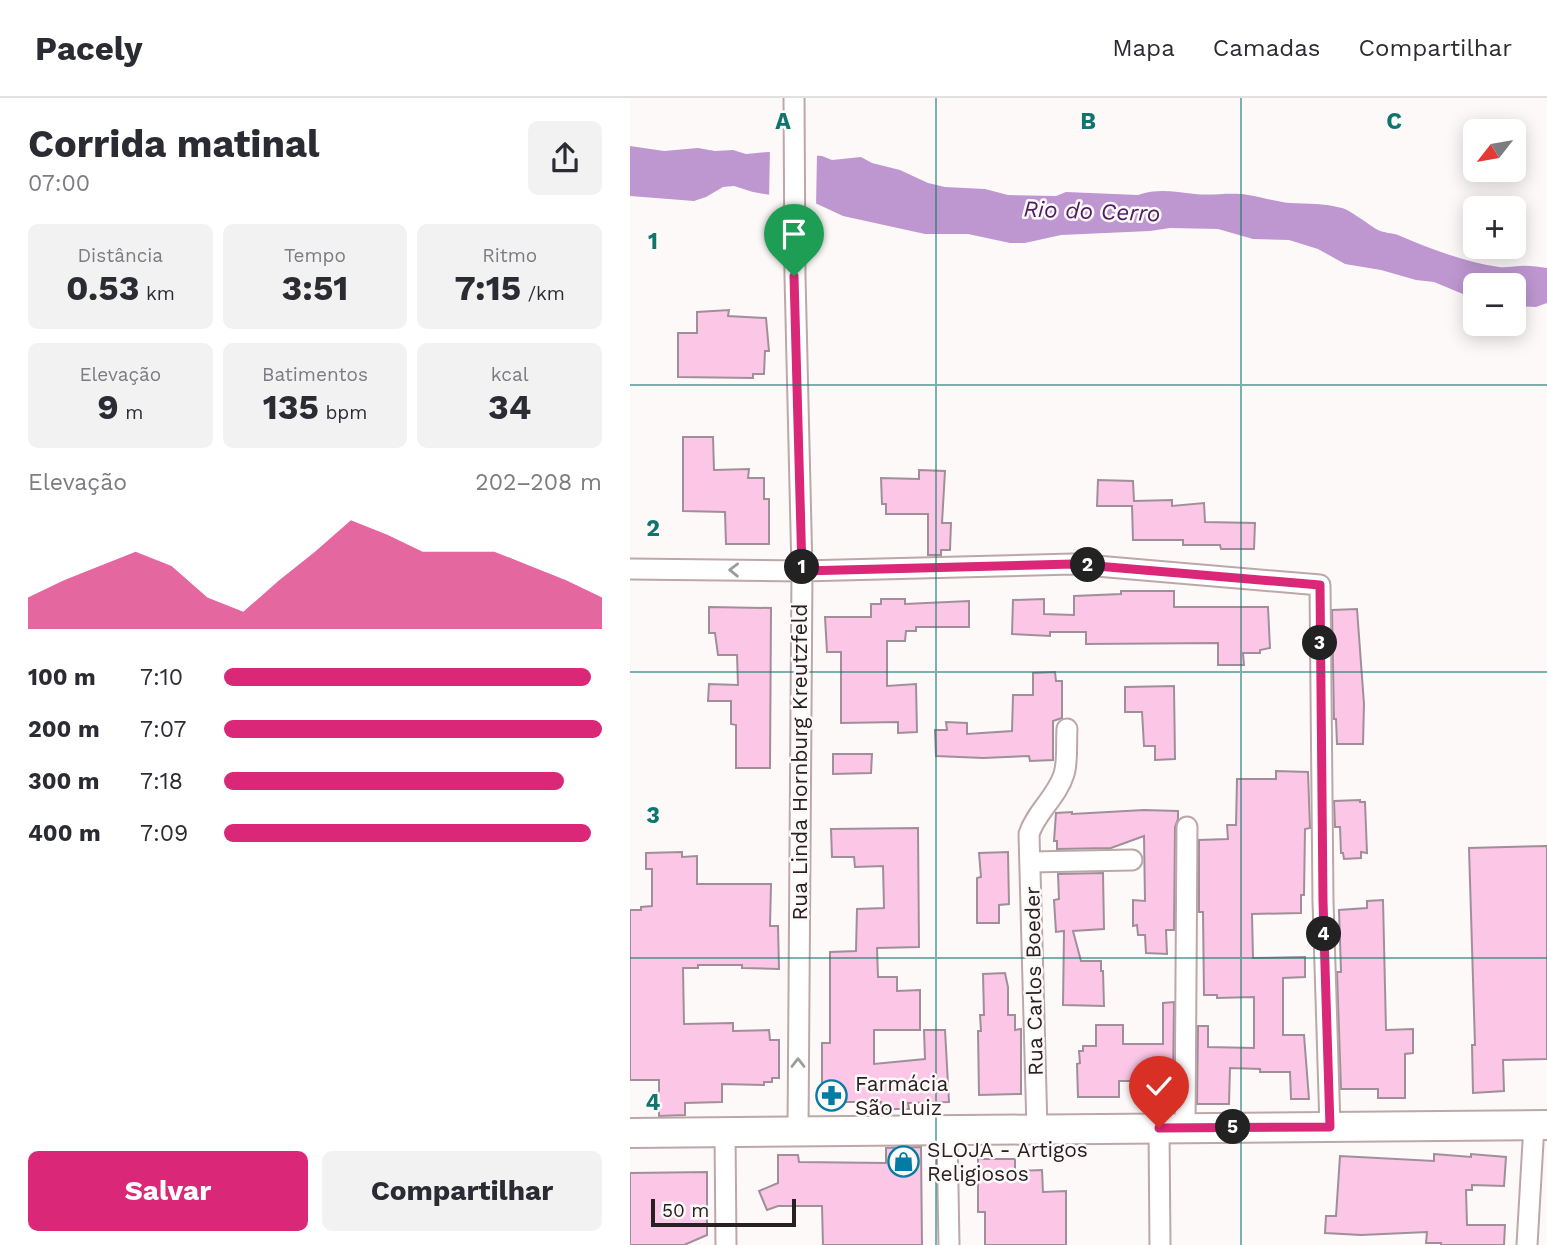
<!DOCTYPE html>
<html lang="pt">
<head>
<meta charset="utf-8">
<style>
	body { margin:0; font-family:"Work Sans",sans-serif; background:#f2f2f3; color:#2b2b33; height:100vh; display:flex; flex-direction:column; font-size:26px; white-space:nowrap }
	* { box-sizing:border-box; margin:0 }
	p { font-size:23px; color:#7c7c81 }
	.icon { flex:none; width:38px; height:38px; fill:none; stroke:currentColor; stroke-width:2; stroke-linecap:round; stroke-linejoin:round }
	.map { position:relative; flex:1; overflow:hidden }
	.details { display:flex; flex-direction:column; background:#fff; width:630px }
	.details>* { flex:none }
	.needle { width:46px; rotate:239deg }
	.tools { position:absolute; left:833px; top:21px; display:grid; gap:14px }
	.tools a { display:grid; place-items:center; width:63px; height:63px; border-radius:10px; background:#fff; box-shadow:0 4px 18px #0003; font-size:35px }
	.scale { position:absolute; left:21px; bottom:18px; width:145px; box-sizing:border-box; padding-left:7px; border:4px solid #282021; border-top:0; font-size:19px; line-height:24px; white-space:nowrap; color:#282021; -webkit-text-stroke:5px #fdf9f9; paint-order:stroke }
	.pin { position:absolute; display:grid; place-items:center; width:60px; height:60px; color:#fff; margin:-72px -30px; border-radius:50% 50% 50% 0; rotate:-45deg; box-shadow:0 0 7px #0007 }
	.pin .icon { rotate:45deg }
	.km { position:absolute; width:35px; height:35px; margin:-18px; border-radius:50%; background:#222; color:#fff; font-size:19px; line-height:35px; text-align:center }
	.round { display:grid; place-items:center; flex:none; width:74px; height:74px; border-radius:10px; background:#f2f2f3 }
	.overview { display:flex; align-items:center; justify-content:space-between; height:119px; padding:0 28px }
	h1 { font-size:38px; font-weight:700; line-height:52px }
	.metrics { display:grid; grid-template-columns:repeat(3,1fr); gap:10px; height:119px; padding:7px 28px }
	.metrics div { display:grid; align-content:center; border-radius:10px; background:#f2f2f3; text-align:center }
	.metrics b { font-size:35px; font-weight:700 }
	.metrics small { font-size:19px; font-weight:400 }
	.metrics p { font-size:19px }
	.chart { height:196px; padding:14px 28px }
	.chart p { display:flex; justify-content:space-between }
	.chart svg { width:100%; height:126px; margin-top:7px; fill:#db2777; opacity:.7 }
	.cta { display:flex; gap:14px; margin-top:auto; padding:14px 28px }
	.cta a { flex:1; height:80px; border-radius:10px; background:#db2777; color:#fff; font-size:28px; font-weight:700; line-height:80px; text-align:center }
	.cta a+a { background:#f2f2f3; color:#2b2b33 }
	ul { padding:0 28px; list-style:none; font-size:23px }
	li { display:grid; grid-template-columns:112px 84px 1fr; align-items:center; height:52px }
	li i { height:18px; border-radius:9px; background:#db2777 }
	header { display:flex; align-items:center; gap:42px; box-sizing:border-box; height:98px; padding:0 35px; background:#fff; border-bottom:2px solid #e1e1e2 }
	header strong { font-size:33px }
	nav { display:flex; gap:38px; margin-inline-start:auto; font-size:24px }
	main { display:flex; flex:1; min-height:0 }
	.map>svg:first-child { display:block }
</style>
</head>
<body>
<header>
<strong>Pacely</strong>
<nav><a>Mapa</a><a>Camadas</a><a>Compartilhar</a></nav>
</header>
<main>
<section class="details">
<div class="overview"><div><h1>Corrida matinal</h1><p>07:00</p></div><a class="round"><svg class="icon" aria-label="share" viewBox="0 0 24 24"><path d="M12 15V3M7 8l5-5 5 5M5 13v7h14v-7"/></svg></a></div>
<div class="metrics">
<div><p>Distância</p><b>0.53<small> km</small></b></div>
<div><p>Tempo</p><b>3:51</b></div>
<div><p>Ritmo</p><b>7:15<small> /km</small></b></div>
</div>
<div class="metrics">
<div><p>Elevação</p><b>9<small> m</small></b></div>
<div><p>Batimentos</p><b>135<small> bpm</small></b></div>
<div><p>kcal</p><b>34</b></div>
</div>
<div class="chart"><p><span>Elevação</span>202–208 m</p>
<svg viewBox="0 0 160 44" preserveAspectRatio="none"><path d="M0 44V33L10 27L20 22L30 17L40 22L50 33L60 38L70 27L80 17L90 6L100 11L110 17L120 17L130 17L140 22L150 27L160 33V44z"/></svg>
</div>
<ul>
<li><b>100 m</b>7:10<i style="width:97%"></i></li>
<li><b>200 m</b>7:07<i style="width:100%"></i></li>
<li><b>300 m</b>7:18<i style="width:90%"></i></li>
<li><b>400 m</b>7:09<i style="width:97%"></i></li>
</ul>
<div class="cta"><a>Salvar</a><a>Compartilhar</a></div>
</section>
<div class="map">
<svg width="917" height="1147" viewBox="0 0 917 1147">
	<rect width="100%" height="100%" fill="#fdf9f9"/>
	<path fill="#be97d1" d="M0 48 34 53 68 50 85 53 103 52 116 56 138 54 192 58 202 62 231 59 242 65 270 72 298 85 315 89 355 91 378 97 426 98 436 94 508 97C529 90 544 94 565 96 582 98 601 94 618 97 632 99 646 104 660 105 679 106 693 105 712 110 720 112 739 127 748 132 754 135 762 135 768 137 801 151 834 164 869 169 876 170 883 168 890 168 899 167 908 169 917 170V205L906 209 884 208V187H845V201L804 184 786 182 751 172 715 166 688 151 659 142 623 141 588 131 540 130 520 133 431 137 395 145H380L338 136H295L213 118 185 105 123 94 104 88 93 89 76 99 64 103 0 98Z"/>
	<polygon fill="#fdf9f9" points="140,50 187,55 186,109 156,101 139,101"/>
	<g fill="#fcc6e6" stroke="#a08f99" stroke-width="2">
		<polygon points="99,212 98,218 136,220 139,253 135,253 134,276 123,276 123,280 48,279 48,235 67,235 67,214"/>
		<polygon points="53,339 83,339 84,372 119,371 118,380 134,380 134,401 139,401 139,446 96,446 95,414 53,413"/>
		<polygon points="289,372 315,373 312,425 321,425 320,452 311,452 311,457 298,457 298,416 256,416 256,406 252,406 251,380 289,381"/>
		<polygon points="468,382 503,383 504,403 542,402 542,408 574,405 575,424 625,425 624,451 591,451 590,447 553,447 553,442 503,442 502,408 467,408"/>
		<polygon points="491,493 544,493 544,509 638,509 640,550 630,552 630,555 613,555 614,567 588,567 588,545 456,546 456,534 420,534 420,538 382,536 383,502 414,501 414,516 444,517 444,498 491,496"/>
		<polygon points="251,501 275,501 275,506 339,503 339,529 286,529 286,533 276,533 275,543 257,543 257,588 286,586 287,634 268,635 268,624 211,625 211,554 197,554 195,519 241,519 241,506 251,506"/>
		<polygon points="79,509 141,510 140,670 106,670 106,627 101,626 101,603 78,603 79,586 108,587 107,557 88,557 85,535 79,535"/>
		<polygon points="727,511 734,606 733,646 707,646 706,621 704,621 702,512"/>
		<polygon points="425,574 426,583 432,583 432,620 423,623 423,662 400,663 399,658 353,660 306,658 305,632 317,632 316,624 337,625 337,636 382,633 383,597 403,597 403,575"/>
		<polygon points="544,588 545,661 525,662 525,648 514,648 512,614 495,614 495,589"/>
		<polygon points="203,656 242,656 241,675 203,676"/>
		<polygon points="646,673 678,674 680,730 675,731 674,797 671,797 671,815 622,816 623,860 675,859 675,879 653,880 653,937 674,937 679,1001 661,1001 660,974 630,974 630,971 600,970 599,1006 567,1006 568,928 578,928 578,949 624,950 624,899 587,900 587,897 574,897 573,814 569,814 569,742 598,741 597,727 606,727 607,681 646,681"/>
		<polygon points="730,702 730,704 735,704 737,755 731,754 731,760 714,761 713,755 711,755 710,729 705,729 704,703"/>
		<polygon points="514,712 548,713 548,721 545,729 544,832 536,832 537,856 516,855 515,837 508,837 507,827 503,828 503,802 515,803 514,738 481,750 427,751 427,743 424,743 426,715 442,714 442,716"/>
		<polygon points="288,730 289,849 247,850 248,879 267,879 267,893 290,892 290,932 244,932 244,966 295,961 294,932 315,932 319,1004 278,1005 279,1011 251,1011 251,1004 192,1004 192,945 200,945 200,854 226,853 227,811 254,810 253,768 225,769 224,759 202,759 201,731"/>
		<polygon points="917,748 917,961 873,962 874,993 843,995 842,947 845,947 839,750"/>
		<polygon points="52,754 52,759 67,758 67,786 141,786 140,828 148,828 149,871 112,870 112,867 68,867 68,870 53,870 54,926 103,925 103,933 139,932 140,942 149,942 149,980 142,980 142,984 134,984 134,987 92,986 92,1004 55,1005 55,1017 29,1018 29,982 0,982 0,812 11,812 11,809 22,808 22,771 16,771 16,755"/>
		<polygon points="378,754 379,806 369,807 369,825 347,825 347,780 351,779 349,755"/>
		<polygon points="473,775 474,831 443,833 451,863 471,863 471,873 473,873 474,908 433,907 434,833 426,834 424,802 429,801 428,776"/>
		<polygon points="753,802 756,932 783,931 783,955 775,956 775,1000 748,1000 748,991 711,991 707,874 711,874 709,812 737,810 737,803"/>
		<polygon points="375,875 378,889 378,917 385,917 385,932 391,931 391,996 349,997 348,933 351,933 350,917 354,917 353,876"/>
		<polygon points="544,904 543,983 489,983 489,999 448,999 447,966 450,965 449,953 453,953 453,948 466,948 466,927 493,927 493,946 533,946 533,905"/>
		<polygon points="291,1049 292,1147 193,1147 192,1108 148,1108 137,1112 129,1093 148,1085 148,1057 168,1057 169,1064 256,1065 256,1050"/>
		<polygon points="804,1056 841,1059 841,1056 876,1059 874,1088 842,1087 842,1092 836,1092 837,1127 875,1127 874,1147 811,1147 811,1145 796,1145 797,1134 731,1137 695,1135 696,1118 706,1118 710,1058 804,1063"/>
		<polygon points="348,1061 385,1061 385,1073 412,1072 413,1094 436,1093 436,1147 355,1147 355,1114 348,1114"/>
		<polygon points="77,1074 77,1137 54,1147 0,1147 0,1075"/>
	</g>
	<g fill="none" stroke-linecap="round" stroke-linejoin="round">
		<defs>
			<g id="street">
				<polyline points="164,0 165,178 172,473 168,1033"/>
				<polyline points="0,471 172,473 443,466 690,487 693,803 700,1029"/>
				<polyline points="401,764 502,762"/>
				<polyline points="529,1030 530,1147"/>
				<polyline points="555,1030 557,729"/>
				<path d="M407 1031 399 736C406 714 427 699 434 676 438 663 436 645 437 631"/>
				<polyline points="317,1033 319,1147"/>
				<polyline points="95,1035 96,1147"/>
				<polyline points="897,1147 904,1027"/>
			</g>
			<polyline id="secondary" points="0,1035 917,1027"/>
		</defs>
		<use href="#street" stroke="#bca7a9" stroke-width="23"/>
		<use href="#secondary" stroke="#bca7a9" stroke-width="32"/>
		<use href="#street" stroke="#fff" stroke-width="19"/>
		<use href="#secondary" stroke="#fff" stroke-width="28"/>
	</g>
	<defs><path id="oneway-chevron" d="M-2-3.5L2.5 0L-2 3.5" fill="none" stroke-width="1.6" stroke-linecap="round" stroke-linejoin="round" transform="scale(1.75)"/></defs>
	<g stroke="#9e9b9b">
		<use href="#oneway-chevron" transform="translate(104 472) rotate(-179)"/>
		<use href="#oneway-chevron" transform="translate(168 965) rotate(-90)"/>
	</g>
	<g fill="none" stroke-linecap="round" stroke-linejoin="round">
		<defs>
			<polyline id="route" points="164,178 172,473 443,466 690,487 693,803 700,1029 529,1030"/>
		</defs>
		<use href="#route" stroke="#fff" stroke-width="14"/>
		<use href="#route" stroke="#db2777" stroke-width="9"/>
	</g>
	<path fill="none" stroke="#0f766e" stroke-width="2" stroke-opacity="0.55" d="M306 0V1147M611 0V1147M0 287H917M0 574H917M0 860H917"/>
	<defs>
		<symbol id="pharmacy-ring" viewBox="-11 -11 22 22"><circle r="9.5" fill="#fdf9f9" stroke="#047ba3" stroke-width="1.5"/><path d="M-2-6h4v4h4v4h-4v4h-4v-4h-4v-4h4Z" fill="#047ba3"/></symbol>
		<symbol id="shop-ring" viewBox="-11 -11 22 22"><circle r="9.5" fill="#fdf9f9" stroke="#047ba3" stroke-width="1.5"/><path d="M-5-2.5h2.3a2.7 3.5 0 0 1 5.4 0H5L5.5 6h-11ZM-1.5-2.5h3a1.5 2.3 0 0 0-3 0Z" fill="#047ba3"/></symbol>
	</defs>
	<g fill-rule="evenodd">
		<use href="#pharmacy-ring" x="184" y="980" width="35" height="35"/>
		<use href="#shop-ring" x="256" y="1046" width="35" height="35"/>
	</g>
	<g text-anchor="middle" stroke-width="5" stroke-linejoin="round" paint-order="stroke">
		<g font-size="21" fill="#282021" stroke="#fdf9f9">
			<text transform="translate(170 664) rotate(-90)" y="7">Rua Linda Hornburg Kreutzfeld</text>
			<text transform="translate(404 883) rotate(-91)" y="7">Rua Carlos Boeder</text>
		</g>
		<g font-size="21" fill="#282021" stroke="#fdf9f9" text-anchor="start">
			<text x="225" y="993">Farmácia<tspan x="225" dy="24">São Luiz</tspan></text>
			<text x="297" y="1059">SLOJA - Artigos<tspan x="297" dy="24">Religiosos</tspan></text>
		</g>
		<g font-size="23" font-style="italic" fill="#4d1c61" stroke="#fdf9f9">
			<text transform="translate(462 113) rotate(2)" y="8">Rio do Cerro</text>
		</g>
	</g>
	<g font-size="23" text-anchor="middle" font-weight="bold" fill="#0f766e" stroke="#fdf9f9" stroke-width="5" stroke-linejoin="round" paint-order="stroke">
		<text x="153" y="31">A</text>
		<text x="458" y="31">B</text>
		<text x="764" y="31">C</text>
		<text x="23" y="151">1</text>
		<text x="23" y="438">2</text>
		<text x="23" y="725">3</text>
		<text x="23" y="1012">4</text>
	</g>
</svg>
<div class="tools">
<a><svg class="needle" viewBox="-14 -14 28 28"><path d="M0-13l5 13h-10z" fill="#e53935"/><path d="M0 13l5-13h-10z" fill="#7c7c81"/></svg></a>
<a>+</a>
<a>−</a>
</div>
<div class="scale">50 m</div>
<div class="pin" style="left:164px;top:178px;background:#1e9e55"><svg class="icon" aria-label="arrive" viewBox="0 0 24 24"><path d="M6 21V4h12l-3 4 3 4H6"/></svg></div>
<div class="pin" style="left:529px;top:1030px;background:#d93025"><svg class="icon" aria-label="check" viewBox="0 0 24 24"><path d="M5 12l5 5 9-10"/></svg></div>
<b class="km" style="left:172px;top:469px">1</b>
<b class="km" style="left:458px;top:467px">2</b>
<b class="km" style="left:690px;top:545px">3</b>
<b class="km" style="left:694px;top:836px">4</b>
<b class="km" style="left:603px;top:1029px">5</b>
</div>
</main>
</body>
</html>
